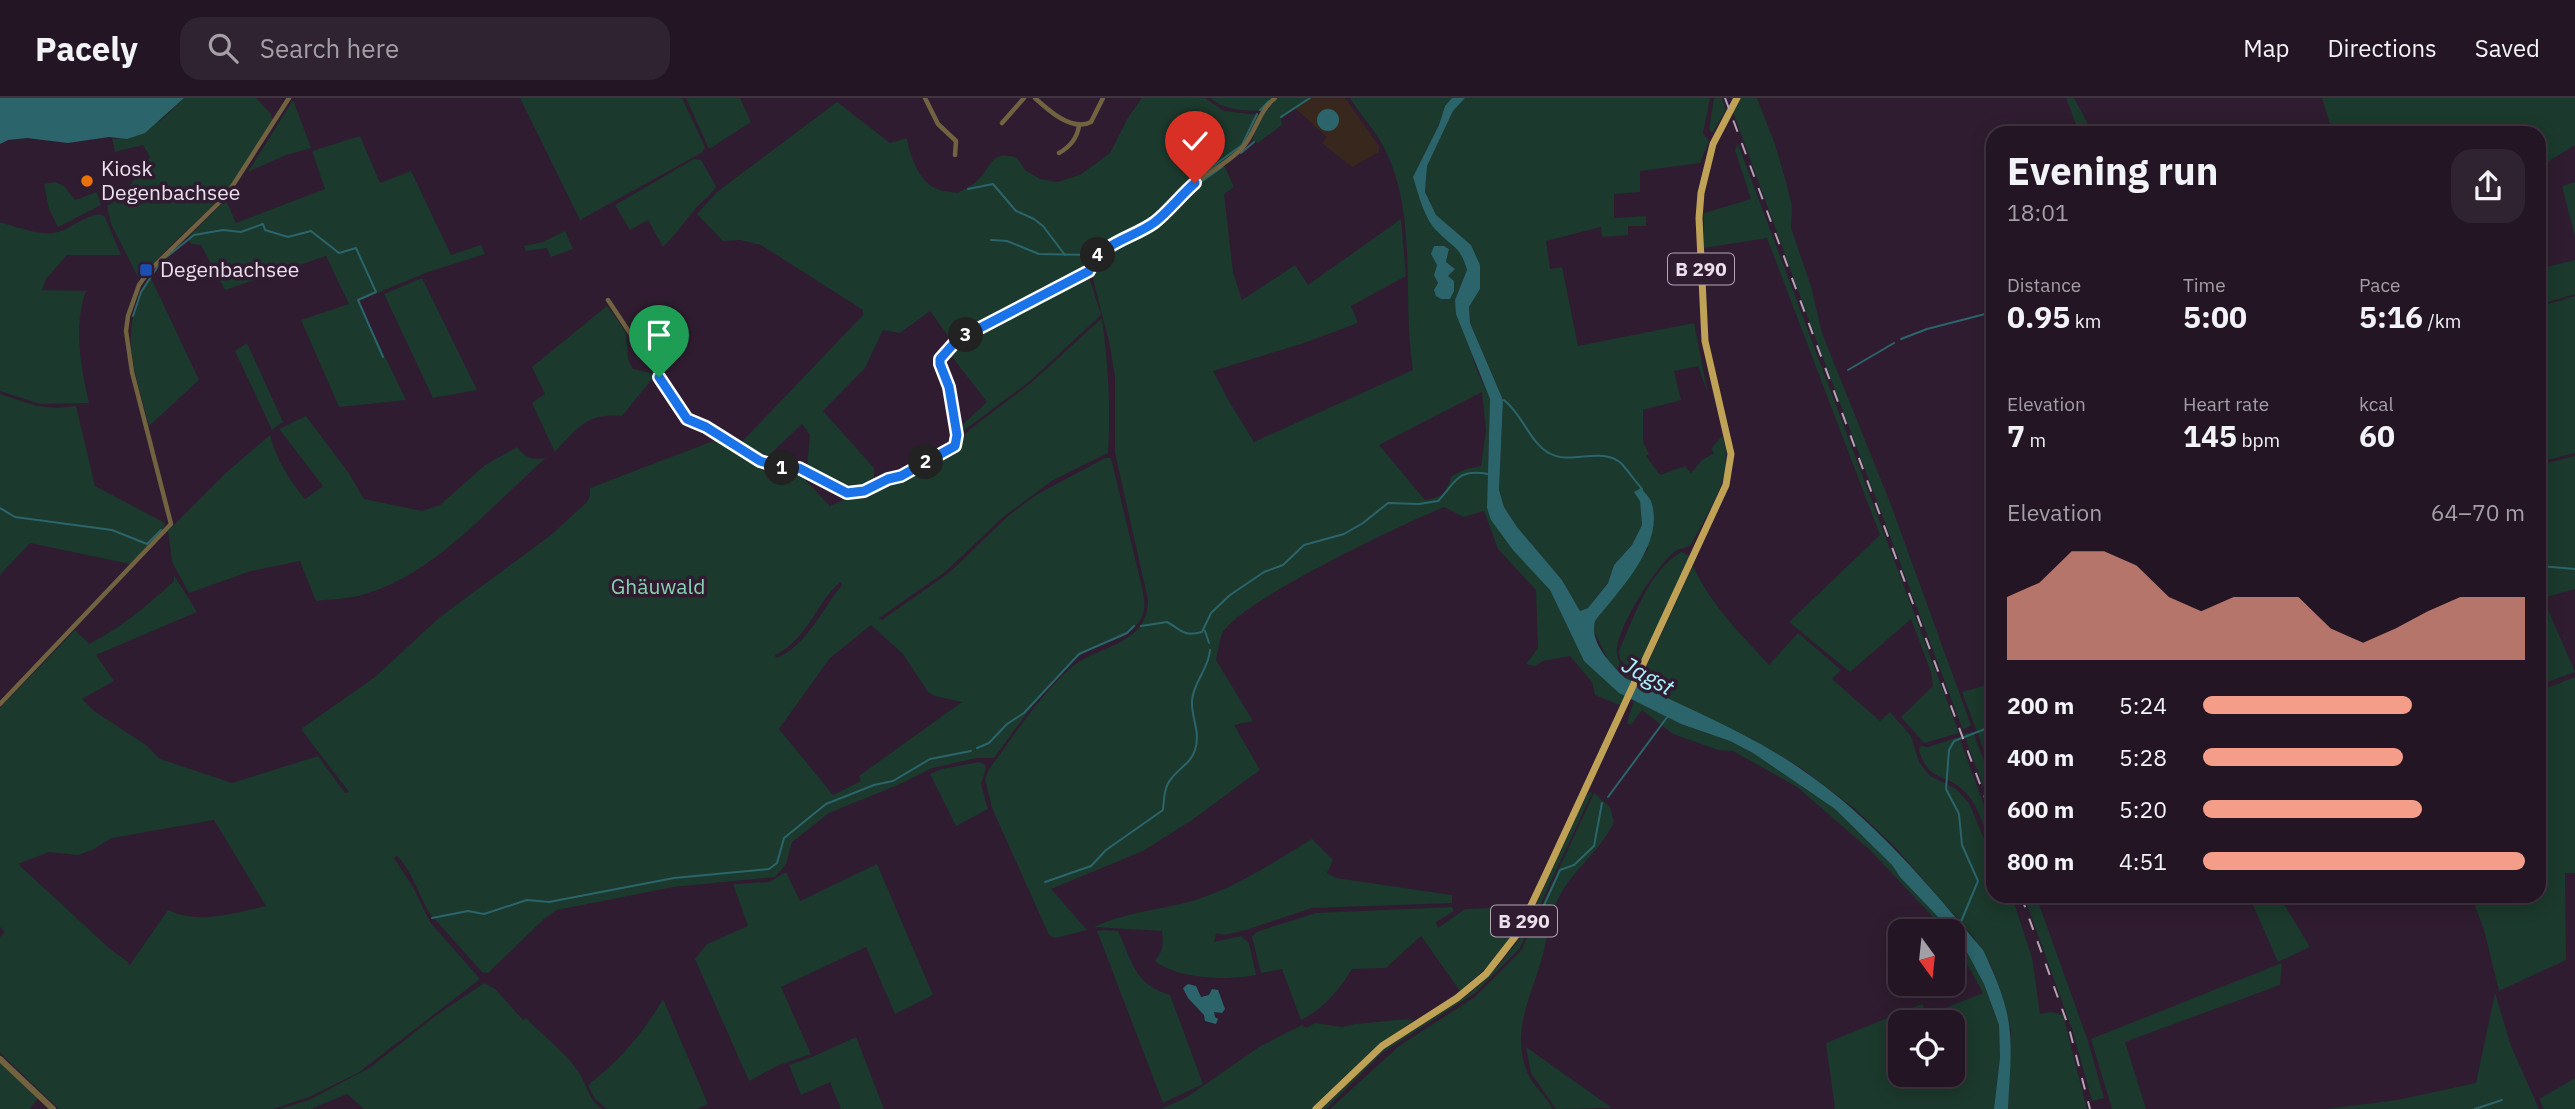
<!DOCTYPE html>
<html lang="en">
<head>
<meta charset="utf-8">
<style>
	body { margin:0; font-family:"IBM Plex Sans",sans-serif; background:#2f2231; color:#f1f3f6; height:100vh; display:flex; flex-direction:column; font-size:26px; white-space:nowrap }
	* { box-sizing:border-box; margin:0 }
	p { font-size:23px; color:#a39fa6 }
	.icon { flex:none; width:38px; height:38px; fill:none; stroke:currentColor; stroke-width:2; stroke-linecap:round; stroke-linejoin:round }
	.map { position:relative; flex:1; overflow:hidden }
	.sheet { position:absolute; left:1986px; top:28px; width:560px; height:777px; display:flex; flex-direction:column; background:#231524; border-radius:21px; box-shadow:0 4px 18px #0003,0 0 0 2px #403441 }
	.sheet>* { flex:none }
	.needle { width:46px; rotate:165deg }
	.controls { position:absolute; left:1888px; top:821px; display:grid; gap:14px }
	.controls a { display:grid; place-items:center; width:77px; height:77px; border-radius:14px; background:#231524; box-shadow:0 4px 18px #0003,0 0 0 2px #403441; font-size:35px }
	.pin { position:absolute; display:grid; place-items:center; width:60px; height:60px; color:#fff; margin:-72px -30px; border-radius:50% 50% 50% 0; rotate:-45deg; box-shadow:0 0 7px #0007 }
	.pin .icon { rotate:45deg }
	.km { position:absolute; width:35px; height:35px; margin:-18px; border-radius:50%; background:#222; color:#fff; font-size:19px; line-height:35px; text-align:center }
	.round { display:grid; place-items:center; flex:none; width:74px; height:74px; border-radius:21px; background:#2f2231 }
	.overview { display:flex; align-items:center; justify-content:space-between; height:119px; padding:0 21px }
	h1 { font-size:38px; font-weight:800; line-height:52px }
	.stats { display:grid; grid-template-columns:repeat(3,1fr); gap:10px; height:119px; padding:7px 21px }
	.stats div { display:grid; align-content:center }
	.stats b { font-size:30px; font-weight:800 }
	.stats small { font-size:19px; font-weight:400 }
	.stats p { font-size:19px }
	.chart { height:196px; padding:14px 21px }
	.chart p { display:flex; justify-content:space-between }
	.chart svg { width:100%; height:126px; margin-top:7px; fill:#f49e8a; opacity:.7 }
	ul { padding:0 21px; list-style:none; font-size:23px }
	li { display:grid; grid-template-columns:112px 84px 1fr; align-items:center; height:52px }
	li i { height:18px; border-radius:9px; background:#f49e8a }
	header { display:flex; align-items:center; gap:42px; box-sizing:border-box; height:98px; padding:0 35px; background:#231524; border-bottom:2px solid #403441 }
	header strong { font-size:33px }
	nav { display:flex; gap:38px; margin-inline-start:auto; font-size:24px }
	.search { width:490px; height:63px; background:#2f2231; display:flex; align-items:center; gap:18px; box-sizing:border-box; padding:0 24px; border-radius:21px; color:#a39fa6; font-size:26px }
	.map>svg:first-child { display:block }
</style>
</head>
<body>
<header>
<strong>Pacely</strong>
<div class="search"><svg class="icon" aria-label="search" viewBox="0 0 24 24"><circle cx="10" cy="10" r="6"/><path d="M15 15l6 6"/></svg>Search here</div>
<nav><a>Map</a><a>Directions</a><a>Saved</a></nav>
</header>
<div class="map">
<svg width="2575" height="1011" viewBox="0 0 2575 1011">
	<rect width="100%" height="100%" fill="#2f1c30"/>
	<polygon fill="#37271d" points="1309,0 1345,0 1379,48 1379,54 1352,69 1322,45 1327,39 1295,10"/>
	<g fill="#1b392c" fill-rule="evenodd">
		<polygon points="184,0 256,0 271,16 273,23 228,93 164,154 141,179 138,179 111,126 107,108 124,96 150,59 143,47 115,54 112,40 117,41 160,23"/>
		<polygon points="520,0 682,0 705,49 703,54 580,122"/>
		<polygon points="686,0 740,0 751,24 709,51"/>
		<path d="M1142 0H1205L1224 13 1259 17 1241 50 1181 95 1155 123 1142 132 1107 147 1095 158 1084 173 997 219 953 245 930 213 900 235 883 232 865 270 823 313 874 370V384L845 393 807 370 810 337 802 326 764 362 738 348 863 217V212L761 147 740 142 723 143 697 116 717 94 837 4 890 45 907 40C909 56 919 83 935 90 941 93 951 94 958 95 964 91 972 88 977 83 992 69 991 51 1017 60L1025 72 1040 81 1057 84 1080 77 1110 55 1129 18Z"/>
		<path d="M1210 0H1273L1261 13H1258C1239 12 1225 12 1210 0Z"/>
		<polygon points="1278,0 1308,0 1281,21 1282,27 1258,45 1252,42 1262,18"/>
		<path d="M1350 0H1452L1445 8 1439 27 1413 79 1449 143 1464 159 1467 172 1455 202 1476 270 1490 301 1487 410 1550 492 1584 562 1626 598 1622 608 1595 597 1592 584 1570 558 1543 563 1535 568 1526 566 1538 550 1536 492 1498 451 1484 413 1464 419 1444 409C1405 425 1237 504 1222 536 1219 544 1218 554 1216 562L1253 623 1234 627 1260 672 1192 722 1143 753 1051 791 1087 832 1055 840 1049 837 992 710 985 681 989 671C1015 637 1039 597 1072 569 1099 547 1148 547 1148 502L1115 355V279L1110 248 1091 173 1100 158 1112 148 1150 131 1190 91 1224 67 1234 89 1224 96 1233 174 1242 202 1295 167 1308 187 1401 121 1406 178 1351 208 1358 225 1304 245 1213 273 1230 305 1254 344 1413 272C1401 197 1420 114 1381 44 1372 29 1359 15 1350 0ZM1433 148H1444L1449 151 1446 165 1455 171 1448 178 1454 183V193L1450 201H1441L1436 198 1438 181 1434 177 1437 167ZM1482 294 1486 332 1481 368 1466 371 1452 378C1444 397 1445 398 1425 402L1379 347Z"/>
		<path d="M1465 0H1710L1703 35 1709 43 1700 65 1640 73V94L1614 96V120L1646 118V128H1628V137L1602 139 1601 129 1546 143 1550 171 1562 169 1578 248 1694 225 1708 296 1698 268 1674 273 1681 302 1643 312V344L1649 356 1646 358 1660 377 1685 368 1691 375 1702 362 1714 355 1711 351 1722 338C1738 373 1707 415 1692 445 1686 452 1679 449 1673 455 1655 470 1614 534 1617 556 1618 567 1625 571 1634 576L1631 583 1609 564 1593 531 1595 523 1648 451 1640 403 1642 427 1632 447 1614 467 1608 484 1588 510 1580 513 1562 482 1517 429 1504 409 1499 392 1503 302 1470 225 1469 209 1480 191 1471 147 1435 117 1425 94 1427 68 1453 13Z"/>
		<polygon points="1714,0 1722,0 1726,12 1713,34 1711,34 1709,31"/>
		<polygon points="1741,0 1757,0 1775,46 1786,84 1792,108 1791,130 1811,188 1822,235 1891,407 1971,627 1963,632 1814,236 1733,14"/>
		<polygon points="2066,0 2074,0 2093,35 2079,35"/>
		<polygon points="2322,0 2575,0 2575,47 2539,69 2539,35 2313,35 2331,29"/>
		<polygon points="293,2 311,50 286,57 248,74"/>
		<polygon points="360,38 380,85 411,73 451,157 481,147 485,156 428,174 358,203 406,302 339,309 301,222 349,206 326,158 225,192 201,147 191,146 188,139 226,102 236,125 325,91 312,53"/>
		<polygon points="1738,46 1959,635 1924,645 1901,619 1933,588 1931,574 1911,521 1850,574 1789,524 1880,437 1767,140 1704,150 1704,115 1751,101 1735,52"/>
		<path d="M694 61 701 62 716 88C712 97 703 102 697 109 684 124 677 135 663 149L648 122 630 132 615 107Z"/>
		<polygon points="55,84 64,88 75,102 97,94 101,107 58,129 49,111 44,86"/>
		<polygon points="2575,84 2575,139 2562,88"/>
		<path d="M100 116 105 119 121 157H67L46 181 42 192 86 193C73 229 81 269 89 305L40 306 0 293V124C16 129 38 137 54 135 70 132 83 118 100 116Z"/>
		<polygon points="565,133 573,151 551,159 547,150 526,153 524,148 543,144"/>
		<polygon points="2575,162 2575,196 2539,207 2539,171"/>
		<path d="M150 178 199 282 149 328C135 271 116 232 150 178Z"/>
		<polygon points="1084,178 1090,182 1101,217 1030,283 959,336 958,331 987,304 949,255 960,243"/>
		<polygon points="422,180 477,292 433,300 384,196"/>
		<polygon points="2575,198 2575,355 2539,364 2539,209"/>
		<path d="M607 208 626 234 628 262 633 271 656 276 622 318C586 315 578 330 555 354L532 305 545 296 532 269Z"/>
		<path d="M1102 220C1108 266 1111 309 1108 355L1053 382 1003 419 945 474 879 520 882 522 950 474 1008 418 1036 397 1105 360H1111L1143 494C1145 505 1146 515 1138 525 1122 546 1096 544 1078 559 1044 587 1020 626 994 660H977L932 670 898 687 829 715 792 744 786 766 775 779 673 789 557 812 544 821 488 875 482 874 431 817C418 798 414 775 397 758L394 760 413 789 430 824 480 881 358 975 309 999 272 1011H59L0 955V839L5 834 0 829V610L75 532 89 546C125 527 144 510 174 483V477L197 514 96 557 114 583 82 601 94 613 146 647 160 661 232 685 318 658 345 695 349 694 301 631 375 579 440 519 551 437 587 404 590 398V390L721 340 755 363 771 371H795L830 408 940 359 957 348 968 333 1032 284ZM840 484 842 487C822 511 806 549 776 560L775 557C809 540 814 508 840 484ZM871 527 903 556 928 594 935 598 962 604 859 678 861 683 833 697 779 631 830 560ZM214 722 266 808C235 815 199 827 168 812L129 868 128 864 110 851 18 766 49 754 78 757 92 752 112 740Z"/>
		<polygon points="247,245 283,324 272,332 235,253"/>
		<polygon points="0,296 37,308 57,310 76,308 95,388 165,425 163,432 130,466 30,445 0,477"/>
		<path d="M306 318 348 374 364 401 422 413 440 407 485 367 517 349C525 359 532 363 546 360 492 407 435 476 365 496 349 501 332 501 316 503L300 463 251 473 189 495 172 464 168 433 228 373 270 337C277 363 289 381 305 401L323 388 279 331Z"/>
		<polygon points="2575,358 2575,491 2543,500 2575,574 2539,587 2539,367"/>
		<path d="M1681 454 1691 458 1637 572 1626 567 1620 561 1619 553C1634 519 1648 474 1681 454Z"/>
		<path d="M1693 468C1711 507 1740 535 1769 567L1798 535 1841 572 1832 581 1880 623 1890 614 1911 638 1919 664 1930 678 1955 690 1969 705 1993 762V798H2012L2032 860 2040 916 2052 914 2063 917 2087 1011H2008L2011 932 2002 897 1991 867 1974 840 1895 749 1855 711 1801 670 1748 639 1640 588 1647 579 1644 577 1647 567Z"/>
		<polygon points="2575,579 2575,775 2565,775 2566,862 2499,893 2484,832 2474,805 2490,798 2539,798 2539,621 2548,616 2539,600 2539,593"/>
		<polygon points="1993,585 1993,644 1991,653 1993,676 1962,594"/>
		<path d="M1634 602 1681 626 1730 643 1753 655 1835 711 1892 767 1900 779 1938 819 1955 832 1984 886 1999 927 2000 961 1994 1011H1835L1826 945 1922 906 1928 917 1983 895 1953 841V833H1946L1871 753 1797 689 1733 653 1718 652 1673 636 1642 612 1631 627 1627 625ZM1900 924H1953V976H1900Z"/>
		<polygon points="1973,634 1993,686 1993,715 1964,636"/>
		<path d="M1959 639 1993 732V755C1985 735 1981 711 1966 695 1947 674 1929 686 1919 652L1921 648 1928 649Z"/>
		<polygon points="979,664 984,666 986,670 981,686 988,711 956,728 930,676 942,671"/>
		<polygon points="1590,694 1592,695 1520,850 1475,895 1382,955 1326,1011 1320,1011 1383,950 1470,895 1497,869 1521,839 1586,698"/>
		<path d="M1594 695 1610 709 1614 724C1602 750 1580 766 1565 789 1549 812 1549 835 1542 860 1531 899 1510 935 1528 976 1534 989 1546 998 1553 1011H1330L1399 948 1475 899 1521 853Z"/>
		<path d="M1312 741 1333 762 1327 775 1336 780 1452 797V805L1312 810 1246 832 1224 837 1216 835 1214 844 1241 838 1249 845 1256 877C1228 883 1177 881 1155 863 1164 851 1163 846 1162 833L1094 829C1127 813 1164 812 1198 801 1238 788 1276 763 1312 741Z"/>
		<polygon points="877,766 933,897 895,916 866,849 781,889 811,956 779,967 749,983 695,861 707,846 748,828 733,786 769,784 786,774 800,803"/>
		<polygon points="2024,798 2036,798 2088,943 2104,1000 2092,1003 2073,934"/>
		<polygon points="2249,798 2279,798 2310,849 2278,864"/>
		<path d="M1452 809 1454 813 1436 824 1438 830 1465 811 1494 810 1522 815C1521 841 1479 877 1460 893L1421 838 1386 870 1352 871C1338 893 1325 910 1301 922L1282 871 1261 875 1252 839 1256 834 1316 815Z"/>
		<path d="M1105 832 1118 833C1133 865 1134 886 1170 897L1203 986 1163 1005 1097 833Z"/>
		<polygon points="2282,865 2280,887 2125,944 2146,1011 2112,1011 2091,941"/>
		<path d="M484 885 495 891 523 922 526 920C543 938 564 953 578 973 588 988 586 998 602 1011H364L347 996 311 1011H279L309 1002 371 969 434 919Z"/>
		<polygon points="2495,895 2511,948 2539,1011 2326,1011 2397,1002 2476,985"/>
		<path d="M663 901 708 1006 697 1011H607L595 1001 588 987C620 962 643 936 663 901Z"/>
		<polygon points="1408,921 1414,922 1366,958 1313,1011 1161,1011 1187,999 1259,949 1302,927 1306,930 1315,925 1342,929 1355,926"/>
		<polygon points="856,939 884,1011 841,1011 830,984 801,997 789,967 812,959"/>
		<polygon points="1526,949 1612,1010 1556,1011 1531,975"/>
		<polygon points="0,963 38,1000 30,1011 0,1011"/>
		<polygon points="2575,980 2575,1011 2544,1011 2539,1001"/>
	</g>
	<g fill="#2b656b">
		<polygon points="0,0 184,0 145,35 127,41 109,39 68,45 27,40 8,42 0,46"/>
		<path d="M1452 0H1465L1453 13 1427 68 1425 94 1436 117 1471 147 1480 167V191L1469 209 1470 225 1503 302 1499 392 1504 409 1517 429 1562 482 1580 513 1588 510 1608 485 1614 467 1632 447 1642 427 1640 403 1634 394 1641 390C1644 394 1649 399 1651 403 1666 446 1619 492 1595 523 1589 545 1611 566 1625 580 1684 609 1747 634 1801 671 1873 720 1928 786 1983 852 1995 877 2008 907 2010 935 2012 960 2009 986 2008 1011H1994L2000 960 1999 927 1984 886 1955 832 1938 819 1900 779 1892 767 1835 711 1753 655 1730 643 1681 626 1619 595 1584 563 1550 492 1513 452 1491 422 1487 410 1490 301 1456 216 1455 202 1467 172C1461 149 1453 150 1438 134 1424 121 1419 97 1413 79L1439 27 1445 8Z"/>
		<circle cx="1328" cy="22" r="11"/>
		<polygon points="1434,148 1444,148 1449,151 1446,164 1455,171 1448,178 1454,183 1454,193 1450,201 1441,201 1436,198 1434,192 1438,185 1434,177 1437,167 1431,156"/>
		<polygon points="1188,886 1196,888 1201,899 1209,897 1212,891 1218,892 1225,911 1222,915 1214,914 1215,919 1218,921 1216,926 1205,923 1204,917 1188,900 1183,890"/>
	</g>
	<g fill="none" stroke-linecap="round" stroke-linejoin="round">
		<g stroke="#2b656b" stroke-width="2">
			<polyline points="1260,12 1269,3"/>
			<polyline points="1281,19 1310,0"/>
			<polyline points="1241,55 1254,44"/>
			<polyline points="1189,86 1242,47 1257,16"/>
			<polyline points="968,91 993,86 1016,113 1034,121 1043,128 1065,157"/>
			<polyline points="1173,110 1197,87 1222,69"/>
			<polyline points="991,142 1007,143 1039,156 1093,157"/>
			<polyline points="1115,148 1153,130 1169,114"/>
			<polyline points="164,161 194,137 223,132 241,134 263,126 265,132 288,139 311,133 339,155 356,150 376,194 358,202 383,259"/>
			<polyline points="133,218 141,194 160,165"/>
			<polyline points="1901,241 1927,231 1993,214"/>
			<polyline points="1848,272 1894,245"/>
			<path d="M1504 302C1523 317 1530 345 1549 355 1571 368 1602 347 1622 366 1627 372 1637 385 1642 391"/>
			<polyline points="0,410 15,419 112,432 147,446 161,432"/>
			<polyline points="2539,468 2575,471"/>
			<path d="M1141 528 1167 524C1182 532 1183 539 1202 534L1211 515 1230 497 1264 474 1283 467 1304 447 1344 436 1363 425 1388 405 1419 406 1438 403C1456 384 1457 370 1488 376"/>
			<polyline points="1205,533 1209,545"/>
			<polyline points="977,650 989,645 1007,626 1024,615 1079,556 1127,535 1134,528"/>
			<polyline points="1608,699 1668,618"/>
			<path d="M1045 784 1091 768 1106 752 1163 712C1164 702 1164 689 1171 681 1179 670 1191 665 1195 652 1201 633 1191 620 1192 603 1193 584 1209 571 1210 552"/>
			<polyline points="1539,818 1560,772 1574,767 1594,748 1602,705"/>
			<polyline points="432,820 468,813 484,816 527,802 549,804 674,780 769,771 777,765 784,740 826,706 874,687 893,683 930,661 971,653"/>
			<polyline points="1960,826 1978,783 1962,747 1959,716 1946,691 1949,652 1954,643 1993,628"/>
			<polyline points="2475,1011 2502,1002"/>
		</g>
		<g stroke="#716340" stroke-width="4.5">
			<polyline points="925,0 938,26 956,43 955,57"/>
			<path d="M1035 0C1048 12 1072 34 1091 24L1103 0"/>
			<polyline points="1002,25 1024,0"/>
			<path d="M1059 55C1070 49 1077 40 1079 28"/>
			<path d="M608 202 687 321 706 329 759 363 783 370H799L808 373 847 395 864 393 881 384 901 378 955 348 957 337 949 289 939 266 940 261 958 242 1089 173C1101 143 1134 141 1156 123 1170 112 1181 96 1195 85 1210 73 1230 64 1243 49 1256 34 1258 14 1275 0"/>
			<polyline points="0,606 171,426 132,274 126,233 128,218 139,187 149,173 226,98 289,0"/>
		</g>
		<polyline stroke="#716340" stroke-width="6" points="0,961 53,1011"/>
		<polyline stroke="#bfa255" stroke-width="7" points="1316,1011 1382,948 1457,900 1486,876 1518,835 1545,778 1726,387 1731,356 1705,243 1699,120 1701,95 1713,46 1737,0"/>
		<g stroke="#b3a4b4" stroke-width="2" stroke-dasharray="12 12" stroke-linecap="butt">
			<polyline points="1725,0 1993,721"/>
			<polyline points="2021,798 2069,930 2090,1011"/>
		</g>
	</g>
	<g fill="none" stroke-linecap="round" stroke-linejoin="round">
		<defs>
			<path id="route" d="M659 279 687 321 706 329 760 363 783 370H799L847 395 864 393 888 381 901 378 955 348 957 337 949 289 940 266V261L957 242 1089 173C1100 144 1132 141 1155 124 1169 113 1181 97 1195 85"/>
		</defs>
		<use href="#route" stroke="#fff" stroke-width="14"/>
		<use href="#route" stroke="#1a73e8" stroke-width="9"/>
	</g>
	<circle fill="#e8710a" stroke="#2f1c30" stroke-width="2.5" cx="87" cy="83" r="7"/>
	<rect fill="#1a4fb4" stroke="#2f1c30" stroke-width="2.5" x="139" y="165" width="14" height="14" rx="3.5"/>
	<g text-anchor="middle" stroke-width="7" stroke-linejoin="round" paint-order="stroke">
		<g fill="#2f1c30" stroke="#b3a4b4" stroke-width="2">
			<rect x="1668" y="155.5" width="66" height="31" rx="5"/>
			<rect x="1491" y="807.5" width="66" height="31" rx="5"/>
		</g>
		<g font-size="19" font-weight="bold" fill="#ecdfec">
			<text x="1701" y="178">B 290</text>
			<text x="1524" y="830">B 290</text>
		</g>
		<g font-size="21" fill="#ecdfec" stroke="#2f1c30" text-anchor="start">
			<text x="101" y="78">Kiosk<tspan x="101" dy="24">Degenbachsee</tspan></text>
			<text x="160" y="179">Degenbachsee</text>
		</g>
		<g font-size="21" fill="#87d3b1" stroke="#2f1c30">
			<text x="658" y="496">Ghäuwald</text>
		</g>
		<g font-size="23" font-style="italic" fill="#aaf3fa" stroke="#2f1c30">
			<text transform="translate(1648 578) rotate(29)" y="8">Jagst</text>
		</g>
	</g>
</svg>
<div class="controls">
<a><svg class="needle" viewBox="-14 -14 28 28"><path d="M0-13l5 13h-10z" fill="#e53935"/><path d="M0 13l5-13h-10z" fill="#a39fa6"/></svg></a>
<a><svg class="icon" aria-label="locate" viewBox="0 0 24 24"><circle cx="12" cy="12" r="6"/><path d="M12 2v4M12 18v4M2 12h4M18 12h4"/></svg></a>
</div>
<div class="pin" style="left:659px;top:279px;background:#1e9e55"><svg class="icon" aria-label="arrive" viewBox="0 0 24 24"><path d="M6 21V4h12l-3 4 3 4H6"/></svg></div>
<div class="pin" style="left:1195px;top:85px;background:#d93025"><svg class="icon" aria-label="check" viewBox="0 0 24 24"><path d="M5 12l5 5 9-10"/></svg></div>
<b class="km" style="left:782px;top:370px">1</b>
<b class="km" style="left:926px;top:364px">2</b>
<b class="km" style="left:966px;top:237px">3</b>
<b class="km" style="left:1098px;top:157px">4</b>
<section class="sheet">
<div class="overview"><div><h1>Evening run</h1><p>18:01</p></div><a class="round"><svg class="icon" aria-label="share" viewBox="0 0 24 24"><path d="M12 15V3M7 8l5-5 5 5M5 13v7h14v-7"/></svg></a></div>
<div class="stats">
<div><p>Distance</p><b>0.95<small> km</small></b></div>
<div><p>Time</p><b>5:00</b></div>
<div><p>Pace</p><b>5:16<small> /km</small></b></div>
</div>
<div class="stats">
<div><p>Elevation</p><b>7<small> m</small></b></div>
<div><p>Heart rate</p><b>145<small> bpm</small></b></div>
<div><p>kcal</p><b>60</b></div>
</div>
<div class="chart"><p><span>Elevation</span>64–70 m</p>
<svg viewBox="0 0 160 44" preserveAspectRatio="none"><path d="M0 44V22L10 17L20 6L30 6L40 11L50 22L60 27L70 22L80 22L90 22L100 33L110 38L120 33L130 27L140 22L150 22L160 22V44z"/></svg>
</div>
<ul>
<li><b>200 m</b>5:24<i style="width:65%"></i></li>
<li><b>400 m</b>5:28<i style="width:62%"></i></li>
<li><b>600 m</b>5:20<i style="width:68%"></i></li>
<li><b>800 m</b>4:51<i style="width:100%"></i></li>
</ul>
</section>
</div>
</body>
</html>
